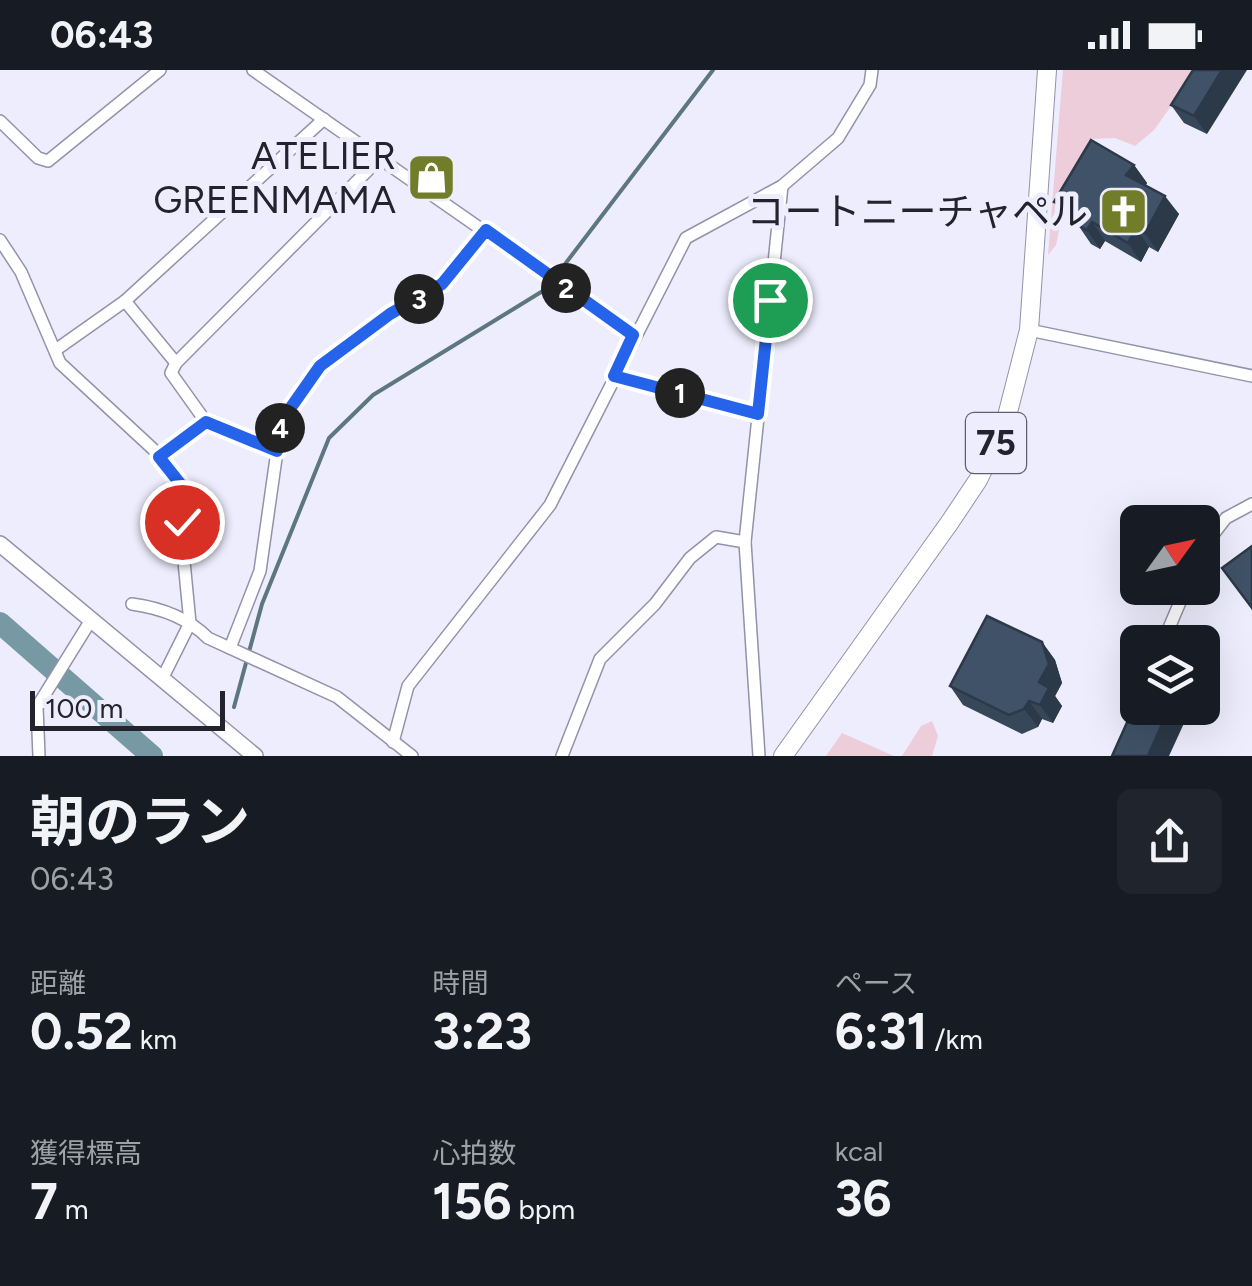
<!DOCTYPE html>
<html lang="ja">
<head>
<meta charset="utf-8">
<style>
	body { margin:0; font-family:Figtree,"Noto Sans JP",sans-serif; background:#20242c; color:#f1f3f6; height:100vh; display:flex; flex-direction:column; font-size:38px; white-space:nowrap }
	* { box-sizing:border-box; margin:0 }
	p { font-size:32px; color:#9ea1a6 }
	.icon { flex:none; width:55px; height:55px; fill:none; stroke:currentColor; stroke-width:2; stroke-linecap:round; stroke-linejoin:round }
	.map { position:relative; height:686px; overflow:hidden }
	.drawer { display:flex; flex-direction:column; background:#171b24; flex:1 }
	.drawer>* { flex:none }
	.needle { width:65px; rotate:57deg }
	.buttons { position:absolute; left:1120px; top:435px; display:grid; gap:20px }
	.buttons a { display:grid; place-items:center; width:100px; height:100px; border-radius:15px; background:#171b24; box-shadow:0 10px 40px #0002; font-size:50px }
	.scale { position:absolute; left:30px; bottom:25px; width:195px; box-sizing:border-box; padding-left:10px; border:5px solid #23232d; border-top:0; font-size:28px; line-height:35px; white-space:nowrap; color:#23232d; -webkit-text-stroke:8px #ededfd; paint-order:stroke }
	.pin { position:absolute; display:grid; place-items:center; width:85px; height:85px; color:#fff; margin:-42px; border:5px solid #fff; border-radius:50%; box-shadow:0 2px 10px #0007 }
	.km { position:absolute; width:50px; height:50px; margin:-25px; border-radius:50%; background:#222; color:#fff; font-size:28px; line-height:50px; text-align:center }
	.round { display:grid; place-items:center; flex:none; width:105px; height:105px; border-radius:15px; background:#20242c }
	.overview { display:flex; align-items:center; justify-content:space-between; height:170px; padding:0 30px }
	h1 { font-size:55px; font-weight:700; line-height:75px }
	.figures { display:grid; grid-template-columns:repeat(3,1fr); gap:15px; height:170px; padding:10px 30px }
	.figures div { display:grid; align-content:center }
	.figures b { font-size:50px; font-weight:700 }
	.figures small { font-size:28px; font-weight:400 }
	.figures p { font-size:28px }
	.status { display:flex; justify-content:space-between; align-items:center; height:70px; padding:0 50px; background:#171b24; direction:ltr }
	.status svg { height:28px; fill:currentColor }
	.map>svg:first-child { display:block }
</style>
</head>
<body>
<div class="status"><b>06:43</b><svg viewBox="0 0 49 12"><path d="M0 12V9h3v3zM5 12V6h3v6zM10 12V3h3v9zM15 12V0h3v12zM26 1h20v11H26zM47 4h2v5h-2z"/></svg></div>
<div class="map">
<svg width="1252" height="686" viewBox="0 0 1252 686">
	<rect width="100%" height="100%" fill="#ededfd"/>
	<g fill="#edcdd9">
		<polygon points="1063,0 1197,0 1154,60 1135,76 1115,68 1092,69 1071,103 1056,175 1048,185"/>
		<polygon points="932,651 938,666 932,686 902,686 921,656"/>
		<polygon points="842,663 894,686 826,686"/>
	</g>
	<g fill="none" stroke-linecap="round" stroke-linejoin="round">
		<polyline stroke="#5d7680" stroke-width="4" points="234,637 262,534 329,368 373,325 546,219 713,0"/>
		<polyline stroke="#7699a4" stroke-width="22" points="0,553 152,686"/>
		<defs>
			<g id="minor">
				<polyline points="253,0 633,265"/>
				<polyline points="0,51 38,88 48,91 160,0"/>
				<polyline points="0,170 21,202 60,293 153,379 186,421 182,471 190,553 162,609"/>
				<polyline points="125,231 176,293"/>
				<polyline points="1029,260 1252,306"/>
				<polyline points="57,279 125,231 324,49"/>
				<polyline points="614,305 758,344"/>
				<polyline points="206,352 171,303 176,293 380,88"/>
				<polyline points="159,387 206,352 277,381"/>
				<polyline points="1202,479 1226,448 1252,434"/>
				<path d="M132 534C161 538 187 547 208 568L337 627 412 686"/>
				<polyline points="1163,572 1186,518"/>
				<polyline points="230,578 260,501 281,353 303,315 320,296 390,244 442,214 485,160"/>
				<polyline points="393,672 408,616 550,435 686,168 782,116 838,68 870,15 872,0"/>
				<polyline points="39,686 37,637 91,550"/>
				<polyline points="562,686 600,589 655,534 690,488 716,467 745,472"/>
				<polyline points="759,686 745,472 782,116"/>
			</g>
			<polyline id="secondary" points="0,474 255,686"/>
			<polyline id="primary" points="783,686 950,452 978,410 1005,354 1029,260 1047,0"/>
		</defs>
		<use href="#minor" stroke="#9292aa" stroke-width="14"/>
		<use href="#secondary" stroke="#9292aa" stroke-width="18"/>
		<use href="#primary" stroke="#9292aa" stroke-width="20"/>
		<use href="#minor" stroke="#fff" stroke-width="11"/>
		<use href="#secondary" stroke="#fff" stroke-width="15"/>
		<use href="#primary" stroke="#fff" stroke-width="18"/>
	</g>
	<g fill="#364759">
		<polygon points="1193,0 1207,64 1184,53 1171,35"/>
		<polygon points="1134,95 1147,113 1146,115 1179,144 1158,182 1149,177 1141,192 1105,171 1100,179 1091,174 1078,155 1067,150 1054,132"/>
		<polygon points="1042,572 1055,590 1062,613 1055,626 1062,636 1053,653 1042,649 1038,657 1022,664 963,635 950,616"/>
	</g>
	<g fill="#2c3948">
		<polygon points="1222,0 1247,0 1207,64 1194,46"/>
		<polygon points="1134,95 1147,113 1139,124 1126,105"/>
		<polygon points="1165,126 1179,144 1158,182 1145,163"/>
		<polygon points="1092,152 1105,171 1100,179 1087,160"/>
		<polygon points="1136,158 1149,177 1141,192 1128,173"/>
		<polygon points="1042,572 1055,590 1062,613 1055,626 1062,636 1053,653 1040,635 1039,612"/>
		<polygon points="1029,631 1042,649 1038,657 1024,639"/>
		<polygon points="1169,638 1191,638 1169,686 1148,686"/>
	</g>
	<g fill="#3f5267" stroke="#2c3948" stroke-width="2.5">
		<polygon points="1193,0 1222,0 1194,46 1171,35"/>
		<polygon points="1091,70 1134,95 1126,105 1165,126 1145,163 1136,158 1128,173 1092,152 1087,160 1078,155 1084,145 1054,132"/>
		<polygon points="1252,476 1252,538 1222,498"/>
		<polygon points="987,546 1042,572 1049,594 1039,612 1049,618 1040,635 1029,631 1024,639 1009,645 950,616"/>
		<polygon points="1138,628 1138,638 1169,638 1148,686 1112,686"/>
	</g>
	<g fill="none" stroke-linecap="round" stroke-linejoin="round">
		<defs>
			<polyline id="route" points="182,452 186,421 159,387 206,352 277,381 280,353 320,296 390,244 442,214 486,160 633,265 614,306 758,344 770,230"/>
		</defs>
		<use href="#route" stroke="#fff" stroke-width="20"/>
		<use href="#route" stroke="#2563eb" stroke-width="12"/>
	</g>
	<defs>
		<symbol id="shop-square" viewBox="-11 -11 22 22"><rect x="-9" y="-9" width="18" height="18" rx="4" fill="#727d2a" stroke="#ededfd"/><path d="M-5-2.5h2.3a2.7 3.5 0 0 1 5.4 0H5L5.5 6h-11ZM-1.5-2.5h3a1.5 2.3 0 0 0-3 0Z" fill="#fff"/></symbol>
		<symbol id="church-square" viewBox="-11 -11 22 22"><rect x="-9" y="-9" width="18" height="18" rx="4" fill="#727d2a" stroke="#ededfd"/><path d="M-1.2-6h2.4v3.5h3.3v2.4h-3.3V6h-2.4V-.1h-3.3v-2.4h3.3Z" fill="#fff"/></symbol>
	</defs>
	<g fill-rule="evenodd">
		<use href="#shop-square" x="404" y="80" width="55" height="55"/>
		<use href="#church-square" x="1096" y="114" width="55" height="55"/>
	</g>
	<g text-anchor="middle" stroke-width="10" stroke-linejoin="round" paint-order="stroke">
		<rect fill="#ededfd" stroke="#60606b" stroke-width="2.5" x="966" y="343" width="60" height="60" rx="8"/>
		<g font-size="35" font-weight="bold" fill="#23232d">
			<text x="996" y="385">75</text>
		</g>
		<g font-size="38" fill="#23232d" stroke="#ededfd" text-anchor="end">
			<text x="396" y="99">ATELIER<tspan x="396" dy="44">GREENMAMA</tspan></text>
			<text x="1088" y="155">コートニーチャペル</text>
		</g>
	</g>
</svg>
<div class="buttons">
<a><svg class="needle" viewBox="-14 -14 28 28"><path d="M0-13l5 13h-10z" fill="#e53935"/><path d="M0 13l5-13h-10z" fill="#9ea1a6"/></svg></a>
<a><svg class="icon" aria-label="layers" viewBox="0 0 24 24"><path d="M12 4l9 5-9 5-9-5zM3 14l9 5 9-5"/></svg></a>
</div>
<div class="scale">100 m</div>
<div class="pin" style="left:770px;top:230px;background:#1e9e55"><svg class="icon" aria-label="arrive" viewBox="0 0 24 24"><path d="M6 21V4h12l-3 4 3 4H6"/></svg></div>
<div class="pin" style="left:182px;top:452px;background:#d93025"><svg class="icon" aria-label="check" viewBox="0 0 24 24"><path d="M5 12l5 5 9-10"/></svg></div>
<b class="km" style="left:680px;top:323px">1</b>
<b class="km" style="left:566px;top:218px">2</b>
<b class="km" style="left:419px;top:229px">3</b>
<b class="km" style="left:280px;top:358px">4</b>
</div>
<section class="drawer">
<div class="overview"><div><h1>朝のラン</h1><p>06:43</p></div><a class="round"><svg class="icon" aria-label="share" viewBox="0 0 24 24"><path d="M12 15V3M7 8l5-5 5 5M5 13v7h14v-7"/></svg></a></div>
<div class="figures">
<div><p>距離</p><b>0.52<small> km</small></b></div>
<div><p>時間</p><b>3:23</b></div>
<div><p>ペース</p><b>6:31<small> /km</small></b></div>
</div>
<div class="figures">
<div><p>獲得標高</p><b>7<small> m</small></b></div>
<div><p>心拍数</p><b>156<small> bpm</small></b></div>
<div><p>kcal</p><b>36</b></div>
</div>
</section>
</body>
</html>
